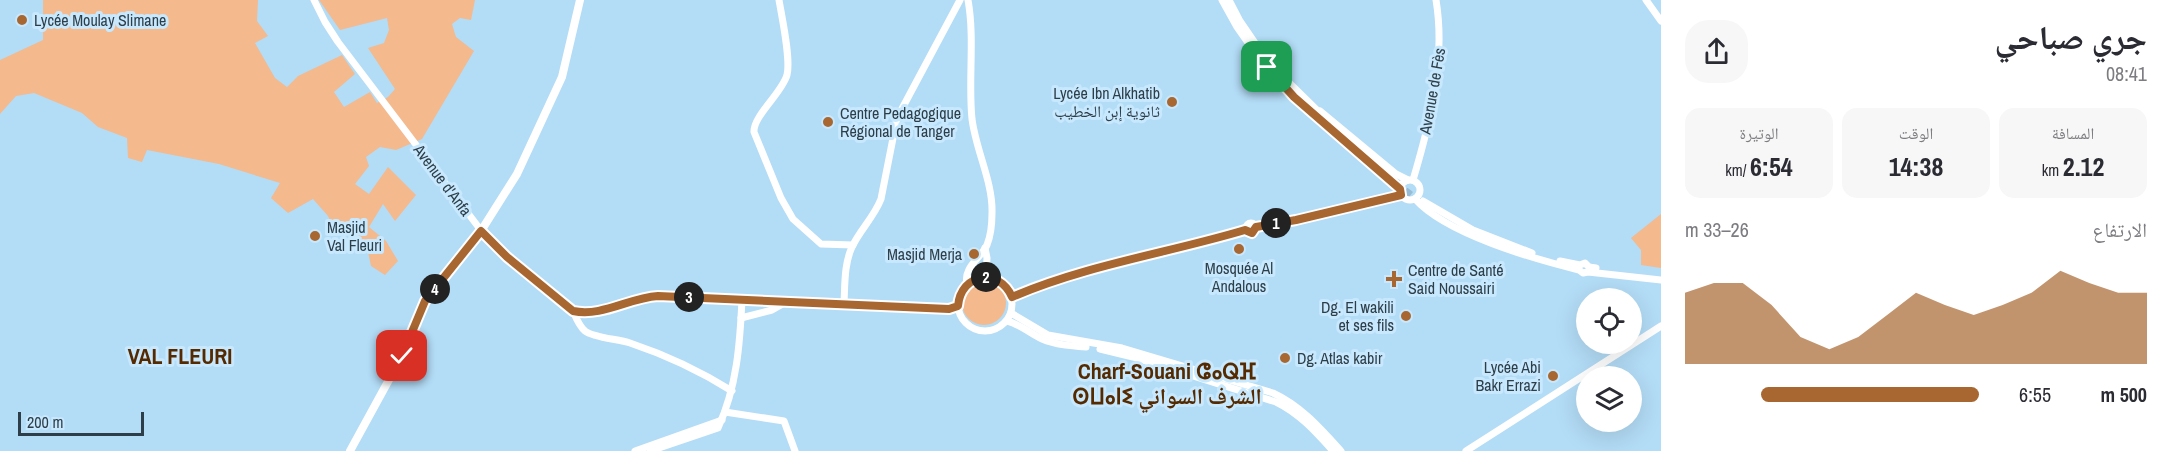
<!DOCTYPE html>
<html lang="ar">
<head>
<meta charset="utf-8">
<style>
	body { margin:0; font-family:"Archivo Narrow","Noto Naskh Arabic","Noto Sans Tifinagh",sans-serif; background:#f7f7f7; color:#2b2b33; direction:rtl; height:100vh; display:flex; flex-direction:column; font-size:22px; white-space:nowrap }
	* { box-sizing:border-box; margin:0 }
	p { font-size:20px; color:#7c7c81 }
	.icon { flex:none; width:33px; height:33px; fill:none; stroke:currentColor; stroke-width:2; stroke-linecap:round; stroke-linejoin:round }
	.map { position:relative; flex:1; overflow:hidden; direction:ltr }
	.details { display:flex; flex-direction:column; background:#fff; width:510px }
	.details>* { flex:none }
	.tools { position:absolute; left:1576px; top:288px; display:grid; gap:12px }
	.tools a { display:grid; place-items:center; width:66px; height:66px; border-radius:50%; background:#fff; box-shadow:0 6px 24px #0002; font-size:30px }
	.scale { position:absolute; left:18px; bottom:15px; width:126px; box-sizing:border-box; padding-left:6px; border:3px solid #2e3e49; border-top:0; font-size:16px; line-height:21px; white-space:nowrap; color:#2e3e49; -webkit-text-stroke:4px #c7e8fd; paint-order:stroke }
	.pin { position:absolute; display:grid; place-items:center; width:51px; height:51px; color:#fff; margin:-26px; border-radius:12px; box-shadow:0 3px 9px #0006 }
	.km { position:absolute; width:30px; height:30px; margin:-15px; border-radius:50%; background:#222; color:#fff; font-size:16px; line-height:30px; text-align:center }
	.round { display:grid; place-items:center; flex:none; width:63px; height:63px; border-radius:24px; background:#f7f7f7 }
	.headline { display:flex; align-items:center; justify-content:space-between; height:102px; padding:0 24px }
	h1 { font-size:33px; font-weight:800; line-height:45px }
	.metrics { display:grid; grid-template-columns:repeat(3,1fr); gap:9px; height:102px; padding:6px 24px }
	.metrics div { display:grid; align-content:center; border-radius:15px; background:#f7f7f7; text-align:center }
	.metrics b { font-size:26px; font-weight:800 }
	.metrics small { font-size:16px; font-weight:400 }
	.metrics p { font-size:16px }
	.chart { height:168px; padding:12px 24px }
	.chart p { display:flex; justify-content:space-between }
	.chart svg { width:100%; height:108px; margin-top:6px; fill:#a86731; opacity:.7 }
	ul { padding:0 24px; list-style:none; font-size:20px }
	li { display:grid; grid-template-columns:96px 72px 1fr; align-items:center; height:45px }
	li i { height:15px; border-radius:8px; background:#a86731 }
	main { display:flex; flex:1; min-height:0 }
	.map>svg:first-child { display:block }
</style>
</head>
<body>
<main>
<section class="details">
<div class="headline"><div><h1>جري صباحي</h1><p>08:41</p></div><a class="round"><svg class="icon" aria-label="share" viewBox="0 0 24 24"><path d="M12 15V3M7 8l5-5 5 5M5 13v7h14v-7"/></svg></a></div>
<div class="metrics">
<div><p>المسافة</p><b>2.12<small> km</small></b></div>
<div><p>الوقت</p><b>14:38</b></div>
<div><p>الوتيرة</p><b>6:54<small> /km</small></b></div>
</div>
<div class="chart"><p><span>الارتفاع</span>26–33 m</p>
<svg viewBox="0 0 160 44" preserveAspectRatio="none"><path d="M0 44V15L10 11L20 11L30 20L40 33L50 38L60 33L70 24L80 15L90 20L100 24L110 20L120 15L130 6L140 11L150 15L160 15V44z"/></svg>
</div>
<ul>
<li><b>500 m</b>6:55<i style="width:74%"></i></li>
</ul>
</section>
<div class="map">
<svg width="1661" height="451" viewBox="0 0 1661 451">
	<rect width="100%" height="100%" fill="#b3dcf6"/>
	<g fill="#f4b98d">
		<polygon points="43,0 258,0 257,21 268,36 255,43 275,78 287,87 298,76 342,55 355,74 334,92 344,107 370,92 377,103 388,97 395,89 368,48 384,43 389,30 387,18 340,30 319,0 475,0 471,20 460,18 452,24 456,37 474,51 422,139 396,150 380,147 366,157 369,166 355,184 369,194 388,167 416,195 395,221 383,204 369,227 386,241 398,261 385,275 371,266 366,242 334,229 328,216 313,199 288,213 271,198 280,183 219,164 147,150 142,162 128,158 127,138 98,127 82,113 34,93 16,96 0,114 0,60 43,40"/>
		<polygon points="1661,214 1661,268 1641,265 1641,250 1631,238"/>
		<circle cx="984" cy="303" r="22"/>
	</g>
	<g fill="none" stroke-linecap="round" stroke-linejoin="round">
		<polyline stroke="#98bcd3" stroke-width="7" stroke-dasharray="7 3.5" stroke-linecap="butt" points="1397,184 1419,201"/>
		<g stroke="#fff" stroke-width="7">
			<polyline points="314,0 325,22 338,42 486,237 507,257 573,311 589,313 602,311 638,299 658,296 937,309 949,309 958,306"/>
			<path d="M779 0C782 18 791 59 787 75 782 93 753 116 754 132L781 198 793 219 821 244 853 245"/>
			<polyline points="1222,0 1237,27 1258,57 1285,87 1392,180"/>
			<polyline points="1229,0 1240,21 1268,62 1321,114"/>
			<polyline points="1646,0 1661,21"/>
			<polyline points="1320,111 1396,174 1408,180"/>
			<circle cx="1410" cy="190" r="10"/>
			<polyline points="1389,180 1400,189"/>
			<path d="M1413 180C1430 123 1446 60 1436 0"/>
			<path d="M1415 199C1446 234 1534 259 1579 270L1583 273 1588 272 1661 280"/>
			<polyline points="1423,201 1473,230 1532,253"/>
			<circle cx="1251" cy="228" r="5"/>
			<polyline points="1256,227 1296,220 1401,195"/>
			<polyline points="985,248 987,258 986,277"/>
			<polyline points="1560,261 1580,265 1585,263 1589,267 1596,268"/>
			<circle cx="985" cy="304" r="27"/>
			<path d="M967 284C963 267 981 258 987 245 991 235 992 223 992 213 993 182 976 151 972 119 968 80 975 39 968 0"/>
			<path d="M1012 297C1086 264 1168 253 1246 230"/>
			<path d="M844 303C845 285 844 264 852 247 860 230 874 217 881 199L897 118 960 0"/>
			<path d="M573 311C576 318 579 326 585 331 594 338 618 339 630 343 666 355 700 371 732 391"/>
			<path d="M1011 313 1048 335 1122 348 1273 393C1301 406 1320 428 1341 451"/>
			<polyline points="741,318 772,310 786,302"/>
			<path d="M1007 321C1020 324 1029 333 1042 339 1056 345 1071 346 1086 347"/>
			<path d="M1100 349 1133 357 1276 402C1299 413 1316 432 1333 451"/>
			<polyline points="725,412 784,421 795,451"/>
			<polyline points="635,451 722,420"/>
			<path d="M650 451 718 428C737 387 740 343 742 299"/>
			<polyline points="1466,451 1661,326"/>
		</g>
		<polyline stroke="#fff" stroke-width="8" points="350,451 402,356 423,304 481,231 517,174 562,77 580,0"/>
	</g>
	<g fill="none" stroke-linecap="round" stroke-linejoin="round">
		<defs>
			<path id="route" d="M402 356 425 301 481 231 507 257 573 311C603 317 628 298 658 296L949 309 958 306C961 273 999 267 1012 297 1086 265 1168 253 1245 230L1252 233 1256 227 1296 220 1401 195 1400 189 1294 97 1267 67"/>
		</defs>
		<use href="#route" stroke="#fff" stroke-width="12"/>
		<use href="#route" stroke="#a86731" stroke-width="8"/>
	</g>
	<g fill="#a86731" stroke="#c7e8fd" stroke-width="2">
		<circle cx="22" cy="20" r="6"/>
		<circle cx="1172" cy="102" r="6"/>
		<circle cx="828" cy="122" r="6"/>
		<circle cx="315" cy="236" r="6"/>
		<circle cx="1239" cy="249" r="6"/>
		<circle cx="974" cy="254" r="6"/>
		<path d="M1391 270h6v6h6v6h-6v6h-6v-6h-6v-6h6z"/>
		<circle cx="1406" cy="316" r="6"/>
		<circle cx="1285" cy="358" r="6"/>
		<circle cx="1553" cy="376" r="6"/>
	</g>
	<g text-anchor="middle" stroke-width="6" stroke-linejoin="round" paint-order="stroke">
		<g font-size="16" fill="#2e3e49" stroke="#c7e8fd" text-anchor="start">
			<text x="34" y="26">Lycée Moulay Slimane</text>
			<text x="1160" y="99" text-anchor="end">Lycée Ibn Alkhatib<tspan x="1160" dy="18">ثانوية إبن الخطيب</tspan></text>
			<text x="840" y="119">Centre Pedagogique<tspan x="840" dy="18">Régional de Tanger</tspan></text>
			<text x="327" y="233">Masjid<tspan x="327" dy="18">Val Fleuri</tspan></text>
			<text x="962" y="260" text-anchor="end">Masjid Merja</text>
			<text x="1239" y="274" text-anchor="middle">Mosquée Al<tspan x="1239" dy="18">Andalous</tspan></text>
			<text x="1408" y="276">Centre de Santé<tspan x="1408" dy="18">Said Noussairi</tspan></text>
			<text x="1394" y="313" text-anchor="end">Dg. El wakili<tspan x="1394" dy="18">et ses fils</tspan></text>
			<text x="1297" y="364">Dg. Atlas kabir</text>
			<text x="1541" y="373" text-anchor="end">Lycée Abi<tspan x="1541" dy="18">Bakr Errazi</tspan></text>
		</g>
		<g font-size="16" fill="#2e3e49" stroke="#c7e8fd">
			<text transform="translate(1432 91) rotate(-80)" y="6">Avenue de Fès</text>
			<text transform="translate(443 180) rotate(53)" y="6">Avenue d'Anfa</text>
		</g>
		<g font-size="22" font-weight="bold" fill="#552a01" stroke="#c7e8fd">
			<text x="180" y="364">VAL FLEURI</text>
			<text x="1167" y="379">Charf-Souani ⵛⴰⵕⴼ<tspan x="1167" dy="25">ⵙⵡⴰⵏⵉ الشرف السواني</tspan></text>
		</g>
	</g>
</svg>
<div class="tools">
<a><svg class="icon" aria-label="locate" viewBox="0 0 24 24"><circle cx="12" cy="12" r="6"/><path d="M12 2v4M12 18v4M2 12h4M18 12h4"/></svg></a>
<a><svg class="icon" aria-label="layers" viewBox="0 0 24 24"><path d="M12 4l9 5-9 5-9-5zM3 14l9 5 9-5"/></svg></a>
</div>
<div class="scale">200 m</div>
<div class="pin" style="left:1267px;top:67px;background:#1e9e55"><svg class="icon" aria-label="arrive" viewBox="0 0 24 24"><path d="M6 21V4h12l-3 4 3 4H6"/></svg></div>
<div class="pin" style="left:402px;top:356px;background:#d93025"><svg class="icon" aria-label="check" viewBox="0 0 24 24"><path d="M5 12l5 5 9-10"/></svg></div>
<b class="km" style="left:1276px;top:223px">1</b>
<b class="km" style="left:986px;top:277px">2</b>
<b class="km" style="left:689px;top:297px">3</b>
<b class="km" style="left:435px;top:289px">4</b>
</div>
</main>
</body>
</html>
